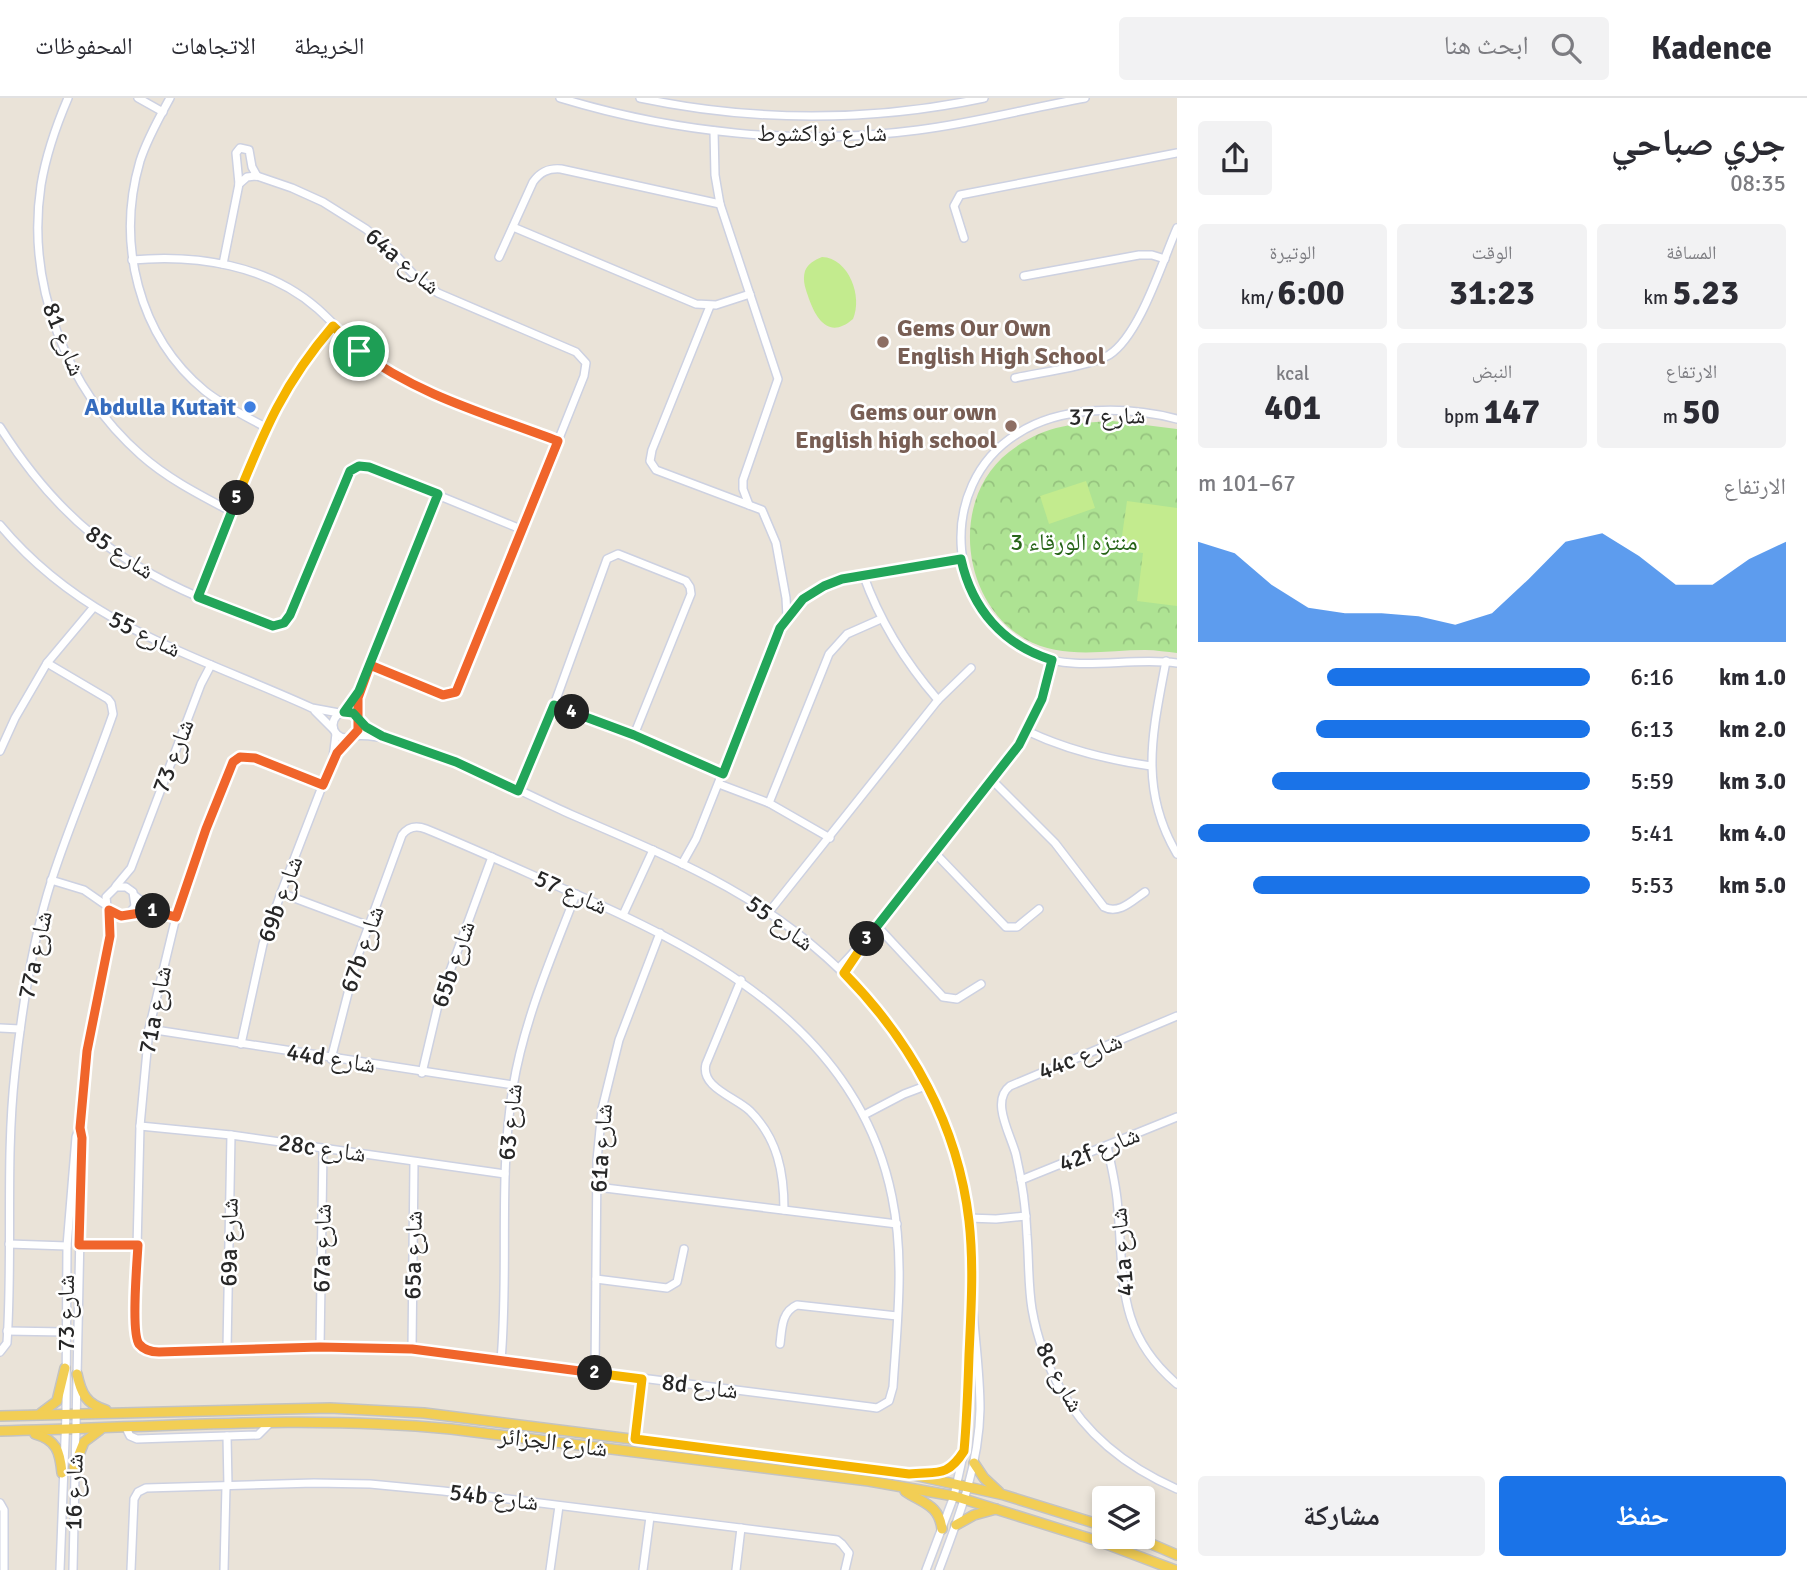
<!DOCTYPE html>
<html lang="ar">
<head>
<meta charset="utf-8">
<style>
	body { margin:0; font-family:Signika,"Noto Naskh Arabic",sans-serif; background:#f2f2f3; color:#2b2b33; direction:rtl; height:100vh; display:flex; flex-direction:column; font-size:26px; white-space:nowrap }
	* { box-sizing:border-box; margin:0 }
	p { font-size:23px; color:#7c7c81 }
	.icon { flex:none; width:38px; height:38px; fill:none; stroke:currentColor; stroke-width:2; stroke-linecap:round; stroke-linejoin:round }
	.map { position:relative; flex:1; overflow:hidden; direction:ltr }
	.panel { display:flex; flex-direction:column; background:#fff; width:630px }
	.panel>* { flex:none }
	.buttons { position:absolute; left:1092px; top:1388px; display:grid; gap:14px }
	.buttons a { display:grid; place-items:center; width:63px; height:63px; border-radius:7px; background:#fff; box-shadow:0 4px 10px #0003; font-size:35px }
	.pin { position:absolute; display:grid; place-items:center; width:60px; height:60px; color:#fff; margin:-30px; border:4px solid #fff; border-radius:50%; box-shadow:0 2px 7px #0007 }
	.km { position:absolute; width:35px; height:35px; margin:-18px; border-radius:50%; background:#222; color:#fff; font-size:19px; line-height:35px; text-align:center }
	.round { display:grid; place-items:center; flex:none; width:74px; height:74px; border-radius:7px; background:#f2f2f3 }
	.head { display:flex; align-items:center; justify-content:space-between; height:119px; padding:0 21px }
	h1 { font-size:38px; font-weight:800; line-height:52px }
	.metrics { display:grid; grid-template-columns:repeat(3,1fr); gap:10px; height:119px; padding:7px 21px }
	.metrics div { display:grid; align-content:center; border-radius:7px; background:#f2f2f3; text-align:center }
	.metrics b { font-size:35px; font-weight:800 }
	.metrics small { font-size:19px; font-weight:400 }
	.metrics p { font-size:19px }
	.chart { height:196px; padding:14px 21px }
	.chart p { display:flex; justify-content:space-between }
	.chart svg { width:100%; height:126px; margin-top:7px; fill:#1a73e8; opacity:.7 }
	.button { display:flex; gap:14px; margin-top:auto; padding:14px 21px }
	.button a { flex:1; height:80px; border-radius:7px; background:#1a73e8; color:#fff; font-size:28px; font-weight:800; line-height:80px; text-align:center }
	.button a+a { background:#f2f2f3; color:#2b2b33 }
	ul { padding:0 21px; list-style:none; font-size:23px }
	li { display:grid; grid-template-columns:112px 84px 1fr; align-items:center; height:52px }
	li i { height:18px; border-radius:9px; background:#1a73e8 }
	header { display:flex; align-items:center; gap:42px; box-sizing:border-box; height:98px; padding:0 35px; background:#fff; border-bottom:2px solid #e1e1e2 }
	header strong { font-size:33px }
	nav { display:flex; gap:38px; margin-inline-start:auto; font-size:24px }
	.search { width:490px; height:63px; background:#f2f2f3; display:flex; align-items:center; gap:18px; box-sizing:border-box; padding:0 24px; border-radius:7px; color:#7c7c81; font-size:26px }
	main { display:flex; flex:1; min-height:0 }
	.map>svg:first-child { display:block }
</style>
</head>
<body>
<header>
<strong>Kadence</strong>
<div class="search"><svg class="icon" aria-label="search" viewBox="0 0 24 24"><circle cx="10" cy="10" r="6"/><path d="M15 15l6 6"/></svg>ابحث هنا</div>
<nav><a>الخريطة</a><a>الاتجاهات</a><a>المحفوظات</a></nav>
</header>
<main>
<section class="panel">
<div class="head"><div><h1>جري صباحي</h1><p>08:35</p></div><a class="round"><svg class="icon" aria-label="share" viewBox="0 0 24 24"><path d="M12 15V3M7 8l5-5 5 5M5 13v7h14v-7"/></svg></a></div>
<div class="metrics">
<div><p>المسافة</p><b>5.23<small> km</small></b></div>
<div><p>الوقت</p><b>31:23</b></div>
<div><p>الوتيرة</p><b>6:00<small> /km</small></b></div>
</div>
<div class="metrics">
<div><p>الارتفاع</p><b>50<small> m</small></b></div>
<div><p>النبض</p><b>147<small> bpm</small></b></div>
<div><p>kcal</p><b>401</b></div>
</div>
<div class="chart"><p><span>الارتفاع</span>67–101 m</p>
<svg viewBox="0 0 160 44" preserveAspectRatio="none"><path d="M0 44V9L10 13L20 24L30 32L40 34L50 34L60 35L70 38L80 34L90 22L100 9L110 6L120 14L130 24L140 24L150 15L160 9V44z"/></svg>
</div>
<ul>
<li><b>1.0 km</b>6:16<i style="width:67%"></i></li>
<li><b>2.0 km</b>6:13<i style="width:70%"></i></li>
<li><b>3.0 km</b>5:59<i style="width:81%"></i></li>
<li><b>4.0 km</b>5:41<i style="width:100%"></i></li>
<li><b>5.0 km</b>5:53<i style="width:86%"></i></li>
</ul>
<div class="button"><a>حفظ</a><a>مشاركة</a></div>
</section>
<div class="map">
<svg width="1177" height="1472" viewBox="0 0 1177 1472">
	<defs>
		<pattern id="forest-crowns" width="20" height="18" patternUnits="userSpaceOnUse" patternTransform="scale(1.75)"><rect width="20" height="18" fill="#aee393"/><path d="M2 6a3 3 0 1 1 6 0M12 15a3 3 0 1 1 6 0" fill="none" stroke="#96c37f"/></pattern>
	</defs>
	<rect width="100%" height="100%" fill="#eae3d8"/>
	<path fill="url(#forest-crowns)" d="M1113 323 1177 331V555C1167 554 1156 552 1145 552 1105 552 1063 562 1025 541 961 504 949 401 1009 354 1042 328 1073 325 1113 323Z"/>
	<g fill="#c3eb8e">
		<path d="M822 159C849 160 863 199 853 221 830 241 817 223 809 201 806 192 802 183 805 173 808 166 814 162 822 159Z"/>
		<polygon points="1086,383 1095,410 1049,426 1040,398"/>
		<polygon points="1127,403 1177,410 1177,508 1137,503 1143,455 1120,452"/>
	</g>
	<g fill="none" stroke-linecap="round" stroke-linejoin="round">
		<defs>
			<g id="minor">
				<path d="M68 0C56 28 46 57 41 87 26 186 66 291 141 357 168 381 200 397 232 414"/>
				<polyline points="138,0 163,14"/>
				<path d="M170 0C159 20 147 41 140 63 116 145 138 238 205 293 224 308 245 318 265 329"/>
				<path d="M560 0C675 35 798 48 918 32 974 25 1029 10 1085 0"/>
				<path d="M640 0C753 24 871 24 984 0"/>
				<polyline points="714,33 715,77 720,106 778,281 743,382 743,391 749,407"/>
				<polyline points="239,86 247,79 257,78 292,90 323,104 366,131 392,153 414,177 438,195 576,254 586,265 584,278 459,590 452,596 443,597 370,567"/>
				<polyline points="513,129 696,206 716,207 750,196"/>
				<polyline points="964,140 954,108 960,97 1177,55"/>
				<path d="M499 159 533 84C540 74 548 70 561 71L720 106"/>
				<path d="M132 162C196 156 268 167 318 211 342 233 362 257 390 274 438 303 505 323 558 343"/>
				<polyline points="223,166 239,86 236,55 240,50 249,52 252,69 257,78"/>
				<polyline points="1024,178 1139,157 1152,157 1165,161"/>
				<polyline points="710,208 652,352 650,363 656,372 762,412 776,445 786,500 787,518"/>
				<path d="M1015 280C1037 275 1091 268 1109 257 1140 237 1162 164 1177 130"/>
				<path d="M1177 321C1127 308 1061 307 1017 336 934 388 946 518 1035 557 1077 575 1131 558 1177 565"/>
				<path d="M0 329C57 419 120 469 218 507 237 514 255 523 273 528L284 525 290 517 346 377 354 370 369 369 523 432"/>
				<path d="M0 427C84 528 198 558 312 610L339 615"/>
				<path d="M863 476C880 524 905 564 938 602"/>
				<polyline points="198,499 265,329 295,276 333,228"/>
				<path d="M1166 563C1153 633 1138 690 1177 756"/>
				<polyline points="554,607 634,637 723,676"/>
				<polyline points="315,613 333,631"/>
				<polyline points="344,613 359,593 438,396"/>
				<circle cx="346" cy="627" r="13"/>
				<polyline points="356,619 359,595"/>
				<polyline points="357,620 378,636"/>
				<path d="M1027 633C1067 652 1108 662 1151 668"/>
				<path d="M352 638C405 631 518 693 570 716 623 739 677 761 727 789 843 854 937 957 963 1090 971 1125 970 1161 972 1197 974 1235 980 1273 980 1311 979 1368 959 1419 939 1472"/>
				<polyline points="0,653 15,620 47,565 93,510"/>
				<path d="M992 682 1055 745 1104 809C1119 817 1133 802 1145 794"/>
				<polyline points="719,686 769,705 830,740"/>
				<path d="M323 687 255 660 240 659 233 664 206 731 176 819 149 931 140 1028 135 1232 139 1246 152 1254 320 1249 412 1251 870 1309 877 1310 889 1303 893 1289C897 1226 905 1162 892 1099 858 929 702 850 557 788 514 769 470 749 426 731 416 727 408 729 402 737L357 860 331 961"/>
				<polyline points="518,693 554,607 607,461 618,456 686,483 690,489 691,496 634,637"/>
				<polyline points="769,705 829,556 847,536 881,521"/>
				<polyline points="935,755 1006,829 1017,829 1039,811"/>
				<path d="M682 766 696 741 780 530C808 485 843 480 891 472 914 469 938 465 961 461"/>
				<polyline points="51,782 84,792 107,808"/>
				<polyline points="116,788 131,770 201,586 211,567"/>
				<polyline points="281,795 369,828"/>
				<polyline points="135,798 150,810 176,819"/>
				<polyline points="769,814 938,602 971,570"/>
				<polyline points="129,816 155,813"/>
				<polyline points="623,817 653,752"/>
				<polyline points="877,828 943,899 957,901 981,886"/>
				<path d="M839 870C875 833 905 792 937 751 987 689 1034 643 1052 562"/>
				<path d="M741 882 706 966C700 989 735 999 750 1013 778 1041 784 1075 784 1112"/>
				<path d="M1177 918 1010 988C990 1003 1011 1037 1016 1057 1022 1083 1026 1110 1027 1137 1029 1161 1028 1187 1032 1211 1037 1240 1047 1267 1061 1292 1087 1338 1129 1370 1177 1391"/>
				<polyline points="0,930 20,931"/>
				<polyline points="149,931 513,987"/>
				<polyline points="241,946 263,846 281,795 333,660 336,636"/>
				<polyline points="422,975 439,903 492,759"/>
				<polyline points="864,1017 904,996 928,987"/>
				<polyline points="140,1028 231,1037 505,1076"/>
				<path d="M1107 1048C1111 1066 1115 1083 1117 1101 1125 1175 1113 1232 1177 1286"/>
				<polyline points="1021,1082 1177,1019"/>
				<polyline points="597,1089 897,1126"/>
				<polyline points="968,1120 996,1121 1026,1118"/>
				<polyline points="9,1146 67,1148"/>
				<polyline points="79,1147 138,1147"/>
				<polyline points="596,1181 667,1190 677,1184 684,1151"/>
				<polyline points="7,1233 65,1234"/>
				<path d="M780 1246C782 1231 781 1214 797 1207L897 1218"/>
				<polyline points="320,1249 323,1051"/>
				<polyline points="227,1251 231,1037"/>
				<polyline points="412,1251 414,1064"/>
				<path d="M0 1254 7 1245C13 1155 5 1064 15 974 22 909 32 843 52 781 70 725 94 671 113 616L111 605 108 601 47 565"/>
				<path d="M501 1262C509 1171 498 1079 513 989 524 922 552 858 576 796"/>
				<polyline points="595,1275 597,1062 602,1011 619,942 660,835"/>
				<polyline points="126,1330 130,1338 137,1341 258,1337 271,1324"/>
				<polyline points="227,1338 228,1388"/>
				<polyline points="635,1341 642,1281"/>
				<polyline points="0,1405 4,1412 4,1472"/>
				<polyline points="60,1472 66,1316 67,1148 76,1039 79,1031"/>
				<polyline points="73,1472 82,1039 80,1030 87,953 110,838 106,799 116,789 126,789 133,794 135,808 129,816 117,817 109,812"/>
				<polyline points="131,1472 134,1401 138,1394 146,1390 314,1385 370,1386 443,1393 837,1442 842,1446 849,1455 845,1472"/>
				<polyline points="224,1472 226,1388"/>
				<polyline points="550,1472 559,1408"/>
				<polyline points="643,1472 650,1419"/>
				<polyline points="736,1472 741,1430"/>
				<polyline points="926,1472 954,1398 964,1353 970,1233"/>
			</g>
			<g id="major">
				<path d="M77 1276C81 1295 86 1306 106 1312"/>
				<polyline points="41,1315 57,1303 65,1270"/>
				<polyline points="0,1318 330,1310 424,1315 909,1376 1004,1397 1104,1428"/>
				<path d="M0 1333C150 1330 301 1316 451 1331L869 1383 954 1398 1098 1443 1175 1472"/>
				<path d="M35 1336C57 1342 60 1354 62 1375"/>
				<polyline points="974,1365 984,1380 999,1394"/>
				<polyline points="74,1369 84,1344 100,1332"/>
				<path d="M927 1375C946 1376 954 1368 964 1353"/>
				<path d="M905 1393C922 1405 939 1406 942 1431"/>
				<polyline points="956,1427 974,1417 996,1411"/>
				<polyline points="1133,1438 1177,1457"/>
			</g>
		</defs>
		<use href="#minor" stroke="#cdd1e1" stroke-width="10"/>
		<use href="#major" stroke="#c3c3c3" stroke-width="12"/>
		<use href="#minor" stroke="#fff" stroke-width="7"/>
		<use href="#major" stroke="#f2ce55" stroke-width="9"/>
	</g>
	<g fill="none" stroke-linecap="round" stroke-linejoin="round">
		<defs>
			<path id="split-1" d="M153 813 176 819 206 731 233 664 240 659 255 660 323 687 337 655 358 632V600L370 567 443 597 456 594 558 343C490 317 417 297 359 253"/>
			<path id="split-2" d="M153 813 121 818 109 812 110 838 87 953 80 1030 82 1040 79 1147H138C137 1164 131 1235 139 1246 144 1252 152 1254 159 1254L320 1249 412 1251 595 1275"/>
			<path id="split-3" d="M595 1275 642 1281 635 1341 909 1376C937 1373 947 1380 964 1353 967 1321 968 1289 969 1257 971 1213 974 1167 969 1123 958 1027 911 943 844 875L867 841"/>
			<path id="split-4" d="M572 614 634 637 723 676 780 530 803 501 824 488 842 481 961 461C972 511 1003 547 1052 562L1042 601 1019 647 867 841"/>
			<polyline id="split-5" points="237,400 198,499 273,528 284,525 290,517 350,373 359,368 369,369 438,396 359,593 344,614 353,615 366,629 382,638 456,664 518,693 554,607 572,614"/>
			<path id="split-6" d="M237 400C265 331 284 285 333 228L359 253"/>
		</defs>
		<use href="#split-1" stroke="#fff" stroke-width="14"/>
		<use href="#split-2" stroke="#fff" stroke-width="14"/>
		<use href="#split-3" stroke="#fff" stroke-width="14"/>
		<use href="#split-4" stroke="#fff" stroke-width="14"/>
		<use href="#split-5" stroke="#fff" stroke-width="14"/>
		<use href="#split-6" stroke="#fff" stroke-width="14"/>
		<use href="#split-1" stroke="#f0652b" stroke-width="9"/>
		<use href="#split-2" stroke="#f0652b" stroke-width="9"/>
		<use href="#split-3" stroke="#f5b400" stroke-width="9"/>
		<use href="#split-4" stroke="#22a559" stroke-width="9"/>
		<use href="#split-5" stroke="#22a559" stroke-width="9"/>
		<use href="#split-6" stroke="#f5b400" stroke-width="9"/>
	</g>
	<g fill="#8d6e63" stroke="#fff" stroke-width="2.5">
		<circle cx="883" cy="244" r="7"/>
		<circle cx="1011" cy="328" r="7"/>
	</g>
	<circle fill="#3f7fe0" stroke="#fff" stroke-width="2.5" cx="250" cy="309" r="7"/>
	<g text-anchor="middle" stroke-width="5" stroke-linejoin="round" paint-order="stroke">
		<g font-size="24" fill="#272727" stroke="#fff">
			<text x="822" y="43">شارع نواكشوط</text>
			<text transform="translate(403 163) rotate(40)" y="8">64a شارع</text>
			<text transform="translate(64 241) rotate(68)" y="8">شارع 81</text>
			<text transform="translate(1107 318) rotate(-1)" y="8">شارع 37</text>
			<text transform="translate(120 454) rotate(34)" y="8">شارع 85</text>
			<text transform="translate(145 536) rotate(26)" y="8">شارع 55</text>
			<text transform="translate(173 658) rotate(-69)" y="8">شارع 73</text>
			<text transform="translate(571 794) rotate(24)" y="8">شارع 57</text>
			<text transform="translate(280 801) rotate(-70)" y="8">69b شارع</text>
			<text transform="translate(780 825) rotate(36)" y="8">شارع 55</text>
			<text transform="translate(362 851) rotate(-71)" y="8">67b شارع</text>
			<text transform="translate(35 857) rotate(-78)" y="8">77a شارع</text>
			<text transform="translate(453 866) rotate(-71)" y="8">65b شارع</text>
			<text transform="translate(155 912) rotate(-79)" y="8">71a شارع</text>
			<text transform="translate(1080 958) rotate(-22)" y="8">44c شارع</text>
			<text transform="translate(331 960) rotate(9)" y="8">44d شارع</text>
			<text transform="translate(510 1024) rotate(-84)" y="8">شارع 63</text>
			<text transform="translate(322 1050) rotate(8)" y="8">28c شارع</text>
			<text transform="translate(601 1050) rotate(-86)" y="8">61a شارع</text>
			<text transform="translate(1099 1051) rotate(-22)" y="8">42f شارع</text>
			<text transform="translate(229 1144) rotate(-89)" y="8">69a شارع</text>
			<text transform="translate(322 1150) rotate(-89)" y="8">67a شارع</text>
			<text transform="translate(1122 1154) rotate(-95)" y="8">41a شارع</text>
			<text transform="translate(413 1157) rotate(-89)" y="8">65a شارع</text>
			<text transform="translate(66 1215) rotate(-90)" y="8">شارع 73</text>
			<text transform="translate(1060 1279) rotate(62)" y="8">8c شارع</text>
			<text transform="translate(700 1288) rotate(7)" y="8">8d شارع</text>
			<text transform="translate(553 1344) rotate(7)" y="8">شارع الجزائر</text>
			<text transform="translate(74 1394) rotate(-89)" y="8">شارع 16</text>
			<text transform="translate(494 1399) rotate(7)" y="8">54b شارع</text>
		</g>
		<g font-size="24" font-weight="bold" fill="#785e54" stroke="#fff" text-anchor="start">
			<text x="897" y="238">Gems Our Own<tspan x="897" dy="28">English High School</tspan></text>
			<text x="997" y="322" text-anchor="end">Gems our own<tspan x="997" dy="28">English high school</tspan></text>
		</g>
		<g font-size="24" font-weight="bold" fill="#366cbe" stroke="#fff" text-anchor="end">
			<text x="236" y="317">Abdulla Kutait</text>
		</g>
		<g font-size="24" fill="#276418" stroke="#fff">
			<text x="1074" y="452">منتزه الورقاء 3</text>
		</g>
	</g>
</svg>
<div class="buttons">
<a><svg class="icon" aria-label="layers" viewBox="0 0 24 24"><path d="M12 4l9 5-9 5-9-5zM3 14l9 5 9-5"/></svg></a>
</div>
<div class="pin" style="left:359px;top:253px;background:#1e9e55"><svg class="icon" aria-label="arrive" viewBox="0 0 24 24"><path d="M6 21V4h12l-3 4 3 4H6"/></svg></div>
<b class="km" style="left:153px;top:813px">1</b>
<b class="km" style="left:595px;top:1275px">2</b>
<b class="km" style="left:867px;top:841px">3</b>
<b class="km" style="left:572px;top:614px">4</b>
<b class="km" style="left:237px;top:400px">5</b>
</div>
</main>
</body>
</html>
